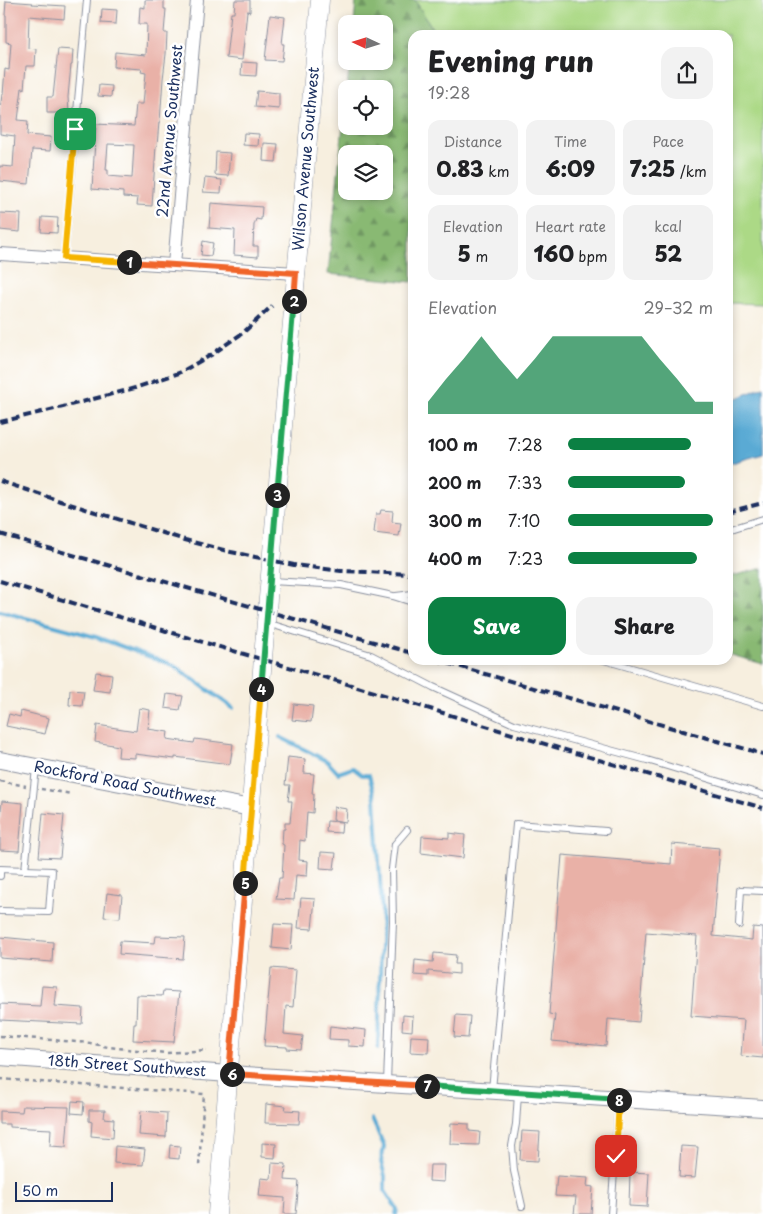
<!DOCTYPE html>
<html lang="en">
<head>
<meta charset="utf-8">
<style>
	body { margin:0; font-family:"Playpen Sans",sans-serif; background:#f2f2f2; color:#202124; height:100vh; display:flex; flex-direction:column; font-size:19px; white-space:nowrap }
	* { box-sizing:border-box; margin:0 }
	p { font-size:16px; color:#757577 }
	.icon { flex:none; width:28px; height:28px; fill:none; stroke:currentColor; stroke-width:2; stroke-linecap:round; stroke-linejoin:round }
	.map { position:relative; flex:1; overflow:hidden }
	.drawer { position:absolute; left:408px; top:30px; width:325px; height:635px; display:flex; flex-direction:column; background:#fff; border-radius:15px; box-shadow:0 2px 8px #0003 }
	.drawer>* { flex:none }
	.needle { width:32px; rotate:274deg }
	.fabs { position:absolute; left:338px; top:15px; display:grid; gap:10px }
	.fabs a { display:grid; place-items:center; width:55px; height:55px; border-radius:10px; background:#fff; box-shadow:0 2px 8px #0003; font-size:25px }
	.scale { position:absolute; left:15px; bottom:12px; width:98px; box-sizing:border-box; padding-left:5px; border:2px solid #1b2f5e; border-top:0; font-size:14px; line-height:18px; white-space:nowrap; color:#1b2f5e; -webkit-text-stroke:4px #fff; paint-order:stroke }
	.pin { position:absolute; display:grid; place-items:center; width:42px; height:42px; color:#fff; margin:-21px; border-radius:10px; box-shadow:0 2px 8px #0006 }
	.km { position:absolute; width:25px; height:25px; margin:-12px; border-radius:50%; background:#222; color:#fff; font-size:14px; line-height:25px; text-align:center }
	.round { display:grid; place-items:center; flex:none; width:52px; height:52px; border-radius:15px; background:#f2f2f2 }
	.headline { display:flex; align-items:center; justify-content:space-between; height:85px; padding:0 20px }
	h1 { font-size:28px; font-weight:800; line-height:38px }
	.figures { display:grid; grid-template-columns:repeat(3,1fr); gap:8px; height:85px; padding:5px 20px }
	.figures div { display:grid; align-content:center; border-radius:12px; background:#f2f2f2; text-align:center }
	.figures b { font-size:21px; font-weight:800 }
	.figures small { font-size:14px; font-weight:400 }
	.figures p { font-size:14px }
	.chart { height:140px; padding:10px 20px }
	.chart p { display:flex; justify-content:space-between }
	.chart svg { width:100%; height:90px; margin-top:5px; fill:#0b8043; opacity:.7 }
	.cta { display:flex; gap:10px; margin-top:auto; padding:10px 20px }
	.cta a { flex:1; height:58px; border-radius:15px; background:#0b8043; color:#fff; font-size:20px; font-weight:800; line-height:58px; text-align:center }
	.cta a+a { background:#f2f2f2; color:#202124 }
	ul { padding:0 20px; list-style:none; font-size:16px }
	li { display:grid; grid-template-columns:80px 60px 1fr; align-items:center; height:38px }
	li i { height:12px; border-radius:6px; background:#0b8043 }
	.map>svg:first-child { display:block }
</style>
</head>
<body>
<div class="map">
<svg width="763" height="1214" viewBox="0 0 763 1214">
	<defs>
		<pattern id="forest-firs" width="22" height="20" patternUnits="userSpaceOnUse" patternTransform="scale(1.25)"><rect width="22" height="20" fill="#89b973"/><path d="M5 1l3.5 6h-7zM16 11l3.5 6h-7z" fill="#6f9762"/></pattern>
	</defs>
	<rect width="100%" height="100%" fill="#fff"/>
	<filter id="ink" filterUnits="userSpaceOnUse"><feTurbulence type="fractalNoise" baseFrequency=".02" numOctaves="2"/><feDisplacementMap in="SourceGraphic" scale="10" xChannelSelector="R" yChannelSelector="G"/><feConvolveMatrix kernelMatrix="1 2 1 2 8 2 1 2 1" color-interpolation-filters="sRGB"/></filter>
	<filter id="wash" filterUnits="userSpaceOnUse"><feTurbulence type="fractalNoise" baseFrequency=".0096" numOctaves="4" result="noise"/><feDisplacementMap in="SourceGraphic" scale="20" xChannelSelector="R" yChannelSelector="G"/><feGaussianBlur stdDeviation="1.12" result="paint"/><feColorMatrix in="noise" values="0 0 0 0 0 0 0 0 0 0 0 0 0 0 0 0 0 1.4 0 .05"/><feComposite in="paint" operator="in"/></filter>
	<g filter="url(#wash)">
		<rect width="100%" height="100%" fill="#f7efdf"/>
		<polygon fill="#acd986" stroke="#648472" points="415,0 763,0 763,304 728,303 728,35 430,35 432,28"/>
		<g fill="url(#forest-firs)" stroke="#527468" fill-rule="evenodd">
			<path d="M356 0H415L432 28 430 35H412V282L328 274 346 95V126H384V89H347L350 61H384V24H354ZM346 154H384V191H346Z"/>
			<polygon points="763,568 763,664 728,654 728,577"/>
		</g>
		<polygon fill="#5aaad4" stroke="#3a6c99" points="763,387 763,454 728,464 728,421 730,416 728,402"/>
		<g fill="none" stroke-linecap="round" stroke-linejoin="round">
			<g stroke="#5aaad4" stroke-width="4">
				<polyline points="0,611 96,637 173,665 233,708"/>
				<polyline points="280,737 327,761 338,773 353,768 362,775 369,775 375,798 382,912 378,1048"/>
				<polyline points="372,1119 384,1146 381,1162 385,1176 385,1191 397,1209 396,1214"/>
			</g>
		</g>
		<g id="blocks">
			<g fill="#e9b1a7" fill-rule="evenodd">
				<path d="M145 0H164V9H166L164 33H167L166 54 163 79 160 122H159L157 146H156L152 206 137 205 138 198 123 197V192L92 189 96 124 134 126 136 104H143L146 73 141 72 142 69 114 67 115 52 146 55 147 24H139L140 7 145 8ZM108 144 134 145 132 178 108 176V170H106Z"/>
				<polygon points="235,0 250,0 250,12 247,11 242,60 226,58 231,13 234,13"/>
				<polygon points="6,1 33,3 32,4 65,6 64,19 29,16 28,48 36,49 35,66 26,66 24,89 22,88 18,120 28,121 27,135 51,137 50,151 32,150 29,184 0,181 0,166 13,167 15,136 0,134 0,110 2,94 3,95 5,69 9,70 11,43 6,42 6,15 5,15"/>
				<polygon points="102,9 117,10 116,24 101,23"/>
				<polygon points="270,15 285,17 282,44 284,44 282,61 265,60"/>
				<polygon points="58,49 73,50 72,65 71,65 68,97 69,113 47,113 47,97 53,97"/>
				<polygon points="242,62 257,63 256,76 241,75"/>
				<polygon points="99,85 112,86 111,97 98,96"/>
				<polygon points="257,91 279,93 279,109 255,107"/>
				<polygon points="244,133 259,134 258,146 243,145"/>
				<polygon points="264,143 278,144 276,162 263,161"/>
				<polygon points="216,152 230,153 228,176 215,175"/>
				<polygon points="205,178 222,180 221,193 203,192"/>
				<polygon points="211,203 262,207 261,220 256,219 254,225 253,246 258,246 258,257 234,255 235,230 209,228"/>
				<polygon points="0,213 21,214 20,232 0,230"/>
				<polygon points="42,217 58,218 57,233 41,232"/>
				<polygon points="203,241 213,243 211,256 201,255"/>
				<polygon points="381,510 393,511 392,522 401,523 399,536 374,533 376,514 380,514"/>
				<polygon points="96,672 112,674 110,692 93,690"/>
				<polygon points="70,690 84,691 82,706 69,705"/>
				<polygon points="167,694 183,696 180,710 165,708"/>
				<polygon points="294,704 313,706 311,722 292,720"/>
				<polygon points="139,708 150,710 148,729 168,732 167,739 194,743 195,739 233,744 230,764 175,757 175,759 135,754 135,758 118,757 119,746 95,742 97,725 136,731"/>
				<polygon points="21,711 49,718 45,734 6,726 9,714 20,717"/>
				<polygon points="288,757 305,759 304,773 314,774 312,794 314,794 313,813 307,812 305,841 300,840 299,860 308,861 307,876 296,875 294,900 276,899 279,878 282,878 284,845 282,844 283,829 285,829 285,823 290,823 292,801 288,801 290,785 285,785"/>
				<polygon points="2,801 23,803 19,851 0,850 0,822"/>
				<polygon points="334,807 347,809 346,822 333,820"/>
				<polygon points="43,813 64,815 60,858 39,857"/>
				<polygon points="327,821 342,822 341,833 326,832"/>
				<polygon points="449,833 465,835 463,858 421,853 422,836 449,838"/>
				<polygon points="672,844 720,848 713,936 752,940 753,927 763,928 763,1058 741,1056 744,1020 691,1016 697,936 646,932 639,1022 608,1019 606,1046 552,1041 555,1015 549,1014 562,855 671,864"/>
				<polygon points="321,852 336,853 334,869 320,868"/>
				<polygon points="107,893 122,895 120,918 104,917"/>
				<polygon points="301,898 315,899 312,929 298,928"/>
				<polygon points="274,924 293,925 291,950 272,948"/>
				<polygon points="156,936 185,937 183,959 119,954 120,941 155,943"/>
				<polygon points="0,937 53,942 52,962 0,958"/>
				<polygon points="434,953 456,955 455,964 459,964 459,974 428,971 428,976 414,975 415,960 433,962"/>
				<polygon points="271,968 296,970 293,1007 286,1006 284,1034 303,1036 301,1050 287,1049 287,1047 264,1046"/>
				<polygon points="42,986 57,987 55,1006 83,1008 82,1024 0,1020 0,1004 40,1006"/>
				<polygon points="163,991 179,992 174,1042 133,1040 134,1024 136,1024 137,995 162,996"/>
				<polygon points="403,1015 413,1016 412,1031 402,1030"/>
				<polygon points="456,1015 470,1016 468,1038 454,1037"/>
				<polygon points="330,1026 366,1030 365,1047 348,1046 348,1040 329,1039"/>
				<polygon points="411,1036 429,1037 428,1053 410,1052"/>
				<polygon points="72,1101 84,1102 83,1114 71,1113"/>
				<polygon points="266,1104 286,1106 285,1110 300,1111 299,1124 265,1123"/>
				<polygon points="23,1106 69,1107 66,1147 50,1146 51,1129 9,1127 9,1124 0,1124 0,1111 22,1112"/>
				<polygon points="89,1110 105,1110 104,1118 114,1119 113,1138 91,1136 92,1122 89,1121"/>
				<polygon points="141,1111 167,1113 166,1137 139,1135"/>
				<polygon points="451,1123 469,1124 469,1131 480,1132 479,1145 450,1144"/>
				<polygon points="522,1131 540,1132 538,1161 520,1160"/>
				<polygon points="262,1143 276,1144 275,1158 262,1157"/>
				<polygon points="170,1145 180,1146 179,1159 169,1158"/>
				<polygon points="115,1146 145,1149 143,1165 114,1163"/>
				<polygon points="681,1146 698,1147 695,1178 679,1177"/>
				<polygon points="272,1163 286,1164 285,1180 299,1181 296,1214 284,1214 285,1198 259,1196 261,1178 271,1179"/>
				<polygon points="430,1165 445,1165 444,1182 429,1181"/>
				<polygon points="630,1172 649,1173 647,1207 629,1206"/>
				<polygon points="557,1176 588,1178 587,1186 593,1187 591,1214 574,1214 576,1197 555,1196"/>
			</g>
		</g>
	</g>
	<g filter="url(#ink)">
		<use href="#blocks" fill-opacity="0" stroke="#898f9e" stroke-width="1"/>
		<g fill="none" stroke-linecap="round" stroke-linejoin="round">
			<defs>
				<g id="service">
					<polyline points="64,258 87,0"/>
					<polyline points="728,530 763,519"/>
					<polyline points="271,581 341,585 393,596 412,602"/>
					<polyline points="396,596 412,594"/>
					<polyline points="267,623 371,655 433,687 514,724 647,760 763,795"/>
					<polyline points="604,660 763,706"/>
					<polyline points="25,870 36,768"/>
					<polyline points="0,876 0,869 52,871 49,912 0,911"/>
					<polyline points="739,925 741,890 763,891"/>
					<polyline points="387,1083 393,921 392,869 395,844 407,830"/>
					<polyline points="492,1090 516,824 606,831"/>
					<polyline points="518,1094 516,1124 512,1146 514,1171 522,1206"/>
					<polyline points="611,1214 619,1100"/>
				</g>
				<g id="minor">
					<polyline points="0,254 296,273"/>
					<polyline points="174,265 197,0"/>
				</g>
				<g id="tertiary">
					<polyline points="0,760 251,808"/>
					<polyline points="0,1057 229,1074 763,1108"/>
				</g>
				<polyline id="secondary" points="217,1214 267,610 320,0"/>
			</defs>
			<use href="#service" stroke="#898f9e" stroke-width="8"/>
			<use href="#minor" stroke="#898f9e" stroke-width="14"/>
			<use href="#tertiary" stroke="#898f9e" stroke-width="18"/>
			<use href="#secondary" stroke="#898f9e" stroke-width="19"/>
			<g stroke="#898f9e" stroke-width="2.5" stroke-dasharray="4 4" stroke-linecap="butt">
				<polyline points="0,781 26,786"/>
				<polyline points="41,789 72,794"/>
				<polyline points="0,1036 90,1043 108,1047 166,1053 207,1050"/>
				<polyline points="0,1079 204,1094 199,1166"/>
			</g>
			<use href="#service" stroke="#fff" stroke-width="6"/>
			<use href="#minor" stroke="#fff" stroke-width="12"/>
			<use href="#tertiary" stroke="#fff" stroke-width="16"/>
			<use href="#secondary" stroke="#fff" stroke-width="18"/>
			<g stroke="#1b2f5e" stroke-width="4" stroke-dasharray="8 4" stroke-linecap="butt">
				<polyline points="0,422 63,407 135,388 179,373 211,355 244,332 272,306"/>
				<polyline points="0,481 60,501 185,540 231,552 294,565 341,571 412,574"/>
				<polyline points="728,512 763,503"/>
				<polyline points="0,534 412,653"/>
				<polyline points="0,581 206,643 351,685 555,747 763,808"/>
				<polyline points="437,660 763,754"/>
			</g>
		</g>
	</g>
	<g fill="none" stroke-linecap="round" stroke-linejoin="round" filter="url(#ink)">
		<defs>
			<polyline id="split-1" points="75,129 64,258 129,262"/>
			<polyline id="split-2" points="129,262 296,273 294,301"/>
			<polyline id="split-3" points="277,495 294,301"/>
			<polyline id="split-4" points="261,689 277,495"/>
			<polyline id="split-5" points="245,883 261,689"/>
			<polyline id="split-6" points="232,1074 229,1074 245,883"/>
			<polyline id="split-7" points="232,1074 427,1086"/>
			<polyline id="split-8" points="427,1086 620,1099 619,1100"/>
			<polyline id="split-9" points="616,1156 619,1100"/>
		</defs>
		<use href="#split-1" stroke="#fff" stroke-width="10"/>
		<use href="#split-2" stroke="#fff" stroke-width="10"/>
		<use href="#split-3" stroke="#fff" stroke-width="10"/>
		<use href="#split-4" stroke="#fff" stroke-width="10"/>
		<use href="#split-5" stroke="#fff" stroke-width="10"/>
		<use href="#split-6" stroke="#fff" stroke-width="10"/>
		<use href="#split-7" stroke="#fff" stroke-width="10"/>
		<use href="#split-8" stroke="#fff" stroke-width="10"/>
		<use href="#split-9" stroke="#fff" stroke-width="10"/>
		<use href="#split-1" stroke="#f5b400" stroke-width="6"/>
		<use href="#split-2" stroke="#f0652b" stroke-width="6"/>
		<use href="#split-3" stroke="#22a559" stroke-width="6"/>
		<use href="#split-4" stroke="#22a559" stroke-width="6"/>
		<use href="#split-5" stroke="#f5b400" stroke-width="6"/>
		<use href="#split-6" stroke="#f0652b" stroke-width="6"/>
		<use href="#split-7" stroke="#f0652b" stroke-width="6"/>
		<use href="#split-8" stroke="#22a559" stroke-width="6"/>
		<use href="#split-9" stroke="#f5b400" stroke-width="6"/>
	</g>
	<g text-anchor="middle" stroke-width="5" stroke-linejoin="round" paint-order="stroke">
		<g font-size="15" fill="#1b2f5e" stroke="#fff">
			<text transform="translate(170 131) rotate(-85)" y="5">22nd Avenue Southwest</text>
			<text transform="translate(306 159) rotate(-85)" y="5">Wilson Avenue Southwest</text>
			<text transform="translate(125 784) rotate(11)" y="5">Rockford Road Southwest</text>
			<text transform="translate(127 1066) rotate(4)" y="5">18th Street Southwest</text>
		</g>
	</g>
</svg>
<div class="fabs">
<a><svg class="needle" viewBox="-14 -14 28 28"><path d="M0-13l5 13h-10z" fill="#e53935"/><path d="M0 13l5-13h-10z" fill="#757577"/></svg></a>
<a><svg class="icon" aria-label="locate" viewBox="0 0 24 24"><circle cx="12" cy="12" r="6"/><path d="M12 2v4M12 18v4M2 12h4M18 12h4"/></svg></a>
<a><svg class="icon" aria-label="layers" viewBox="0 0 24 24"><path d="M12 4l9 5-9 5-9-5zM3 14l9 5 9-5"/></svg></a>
</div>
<div class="scale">50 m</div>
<div class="pin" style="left:75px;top:129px;background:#1e9e55"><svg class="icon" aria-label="arrive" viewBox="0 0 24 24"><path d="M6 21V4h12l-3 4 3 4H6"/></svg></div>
<div class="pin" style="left:616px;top:1156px;background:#d93025"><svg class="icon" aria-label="check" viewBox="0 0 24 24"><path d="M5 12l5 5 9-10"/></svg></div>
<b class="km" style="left:129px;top:262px">1</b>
<b class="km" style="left:294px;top:301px">2</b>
<b class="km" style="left:277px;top:495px">3</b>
<b class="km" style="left:261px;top:689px">4</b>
<b class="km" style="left:245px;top:883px">5</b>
<b class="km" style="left:232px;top:1074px">6</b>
<b class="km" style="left:427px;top:1086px">7</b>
<b class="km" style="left:619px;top:1100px">8</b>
<section class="drawer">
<div class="headline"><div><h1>Evening run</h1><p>19:28</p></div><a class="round"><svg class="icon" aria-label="share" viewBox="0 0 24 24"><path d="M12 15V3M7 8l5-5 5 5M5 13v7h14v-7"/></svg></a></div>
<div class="figures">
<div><p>Distance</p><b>0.83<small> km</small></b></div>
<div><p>Time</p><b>6:09</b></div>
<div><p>Pace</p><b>7:25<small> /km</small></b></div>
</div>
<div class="figures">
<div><p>Elevation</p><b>5<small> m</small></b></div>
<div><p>Heart rate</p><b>160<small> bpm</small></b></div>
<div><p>kcal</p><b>52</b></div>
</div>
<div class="chart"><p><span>Elevation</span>29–32 m</p>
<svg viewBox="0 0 160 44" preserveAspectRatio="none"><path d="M0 44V38L10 27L20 17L30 6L40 17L50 27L60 17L70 6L80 6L90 6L100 6L110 6L120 6L130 17L140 27L150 38L160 38V44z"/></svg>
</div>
<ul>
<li><b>100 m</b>7:28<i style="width:85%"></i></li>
<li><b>200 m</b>7:33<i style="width:81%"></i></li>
<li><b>300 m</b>7:10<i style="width:100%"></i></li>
<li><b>400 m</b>7:23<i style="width:89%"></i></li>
</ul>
<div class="cta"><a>Save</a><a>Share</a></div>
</section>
</div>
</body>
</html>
